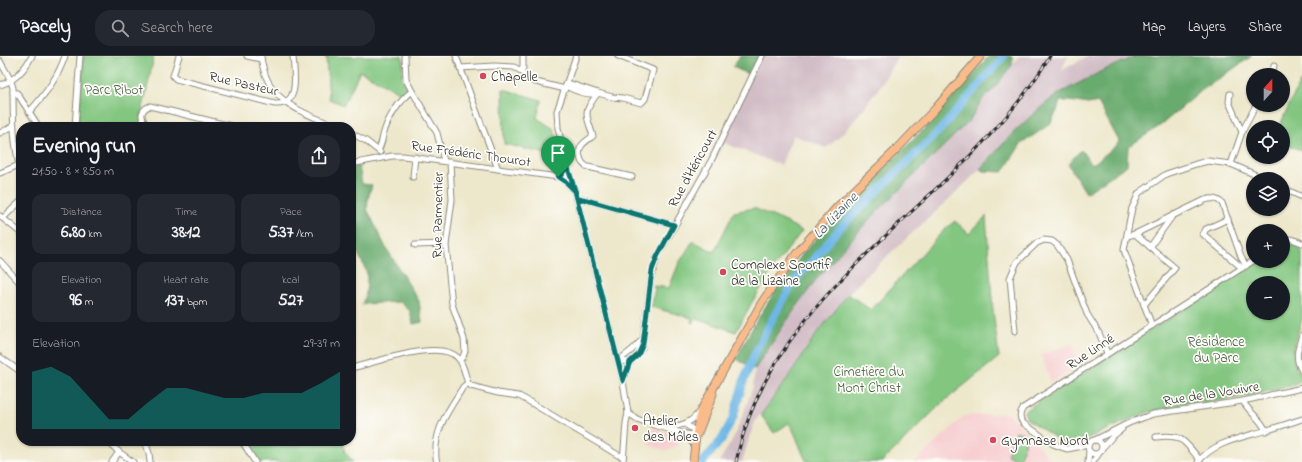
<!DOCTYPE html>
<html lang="en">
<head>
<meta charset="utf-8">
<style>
	body { margin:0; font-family:"Indie Flower",sans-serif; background:#242831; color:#f1f3f6; height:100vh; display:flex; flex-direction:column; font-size:15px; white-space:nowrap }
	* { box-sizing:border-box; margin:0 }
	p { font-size:13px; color:#9ea1a6 }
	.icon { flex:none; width:22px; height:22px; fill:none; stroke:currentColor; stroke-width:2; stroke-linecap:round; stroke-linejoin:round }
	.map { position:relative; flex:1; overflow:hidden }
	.side { position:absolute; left:16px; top:66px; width:340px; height:324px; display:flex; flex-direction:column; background:#171b24; border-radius:16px; box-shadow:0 1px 3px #0004 }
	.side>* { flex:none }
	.needle { width:26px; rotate:21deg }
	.tools { position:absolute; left:1246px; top:12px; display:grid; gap:8px }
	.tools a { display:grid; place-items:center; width:44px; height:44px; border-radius:50%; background:#171b24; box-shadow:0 1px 3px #0004; font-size:20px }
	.pin { position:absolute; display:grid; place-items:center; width:34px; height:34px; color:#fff; margin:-41px -17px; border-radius:50% 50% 50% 0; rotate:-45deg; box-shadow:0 0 4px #0007 }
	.pin .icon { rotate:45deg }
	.round { display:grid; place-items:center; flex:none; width:42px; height:42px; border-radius:16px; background:#242831 }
	.head { display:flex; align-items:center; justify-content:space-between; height:68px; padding:0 16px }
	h1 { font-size:22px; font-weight:800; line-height:30px }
	.figures { display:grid; grid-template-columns:repeat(3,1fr); gap:6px; height:68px; padding:4px 16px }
	.figures div { display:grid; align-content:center; border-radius:10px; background:#242831; text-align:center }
	.figures b { font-size:17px; font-weight:800 }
	.figures small { font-size:11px; font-weight:400 }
	.figures p { font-size:11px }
	.chart { height:112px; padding:8px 16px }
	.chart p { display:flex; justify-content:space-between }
	.chart svg { width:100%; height:72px; margin-top:4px; fill:#0f766e; opacity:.7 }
	header { display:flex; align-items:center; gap:24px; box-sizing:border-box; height:56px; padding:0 20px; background:#171b24; border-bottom:1px solid #363941 }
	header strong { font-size:19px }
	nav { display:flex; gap:22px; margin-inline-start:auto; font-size:14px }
	.search { width:280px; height:36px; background:#242831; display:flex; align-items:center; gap:10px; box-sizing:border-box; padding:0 14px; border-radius:16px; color:#9ea1a6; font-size:15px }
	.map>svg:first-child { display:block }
</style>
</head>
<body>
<header>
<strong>Pacely</strong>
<div class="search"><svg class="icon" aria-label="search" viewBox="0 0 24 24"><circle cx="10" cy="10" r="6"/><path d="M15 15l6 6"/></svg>Search here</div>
<nav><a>Map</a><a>Layers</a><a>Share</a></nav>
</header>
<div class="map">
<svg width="1302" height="406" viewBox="0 0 1302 406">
	<rect width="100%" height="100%" fill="#fdfcf7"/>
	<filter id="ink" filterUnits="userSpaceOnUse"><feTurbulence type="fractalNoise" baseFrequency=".025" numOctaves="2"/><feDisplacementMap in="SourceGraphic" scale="8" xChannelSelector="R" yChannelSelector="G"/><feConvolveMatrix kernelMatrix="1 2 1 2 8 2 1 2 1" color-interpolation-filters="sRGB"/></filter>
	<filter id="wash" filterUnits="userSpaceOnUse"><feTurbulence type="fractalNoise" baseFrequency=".012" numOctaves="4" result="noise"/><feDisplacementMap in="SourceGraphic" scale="16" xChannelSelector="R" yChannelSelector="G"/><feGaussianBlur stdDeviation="0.9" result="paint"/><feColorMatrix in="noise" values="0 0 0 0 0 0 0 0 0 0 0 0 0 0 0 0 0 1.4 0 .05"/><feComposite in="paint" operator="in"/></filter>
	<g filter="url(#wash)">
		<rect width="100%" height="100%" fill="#ede7cb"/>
		<g fill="#f7cfd1">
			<polygon points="1072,288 1081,310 1051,327 1041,299"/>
			<polygon points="1008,357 1053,406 915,406 964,360"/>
			<polygon points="653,372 680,380 678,390 667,395 648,389"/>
		</g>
		<g fill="#d2bdc6">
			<polygon points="759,0 898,0 879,32 853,66 838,82 826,92 793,79 781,109 724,87 714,105 710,103 713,96"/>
			<polygon points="1019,0 1068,0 1061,15 1087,0 1138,0 1058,38 1041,51 1014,76 980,113 947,145 868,218 844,242 813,283 794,313 761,359 759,359 754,368 749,382 742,406 719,406 733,383 744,356 753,331 755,313 781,273 815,225 864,169 969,65 984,41 993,34"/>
		</g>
		<g fill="#82c680" stroke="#567856" fill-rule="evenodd">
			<polygon points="83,0 154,0 141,61 142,65 141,71 78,71"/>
			<polygon points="326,0 357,1 357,0 402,0 403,3 402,22 407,33 404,39 360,15 344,49 329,43"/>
			<polygon points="1300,26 1302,27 1302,95 1283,86 1283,71 1279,71"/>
			<polygon points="503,33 541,44 537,62 554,73 560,94 554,89 547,89 551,99 504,88"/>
			<polygon points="754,152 786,166 802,175 775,210 751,248 736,276 696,262 693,267 691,266 692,262 651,251 655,233 653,230 669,232 679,207 693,185 714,196 734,156"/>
			<path d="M986 160 993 255 999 301 942 347 882 406H807C800 394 797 379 789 367L774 377 761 359 794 313 813 283 848 238 871 254 943 175 955 165 969 178Z"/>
			<path d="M1291 188 1296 190 1302 195V264L1294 288 1293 301 1296 312 1300 316V324L1298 327 1295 329 1243 341 1172 351 1148 356 1076 387 1067 388 1063 387 1027 363 1024 355 1259 205H1283V190ZM1253 227H1283V257H1253Z"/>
			<polygon points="1016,375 1028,379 1019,404 1007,399"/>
			<polygon points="243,385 342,385 345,396 353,406 258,406"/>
		</g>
		<g fill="#69ab6e" stroke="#4a6b4c">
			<polygon points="740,0 759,0 750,19 733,11"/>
			<polygon points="989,0 1012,0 1012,9 993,34 984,41 969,65 864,169 815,225 781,273 755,313 736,303 755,267 776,234 805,195 839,157 928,69"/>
			<polygon points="1137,0 1252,0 1201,35 1161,69 1128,91 1127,109 1086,137 1068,108 1081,94 1092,109 1117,89 1119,85 1098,46 1088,48 1070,45 1060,45 1057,55 1050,68 1021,88 1003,116 983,115 980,113 1014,76 1041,51 1058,38 1104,14"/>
			<polygon points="359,110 362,128 372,129 368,143 367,153 385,190 419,245 422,266 413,268 410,255 400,246 362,248 365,241 367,229 367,217 351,182 351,112"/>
		</g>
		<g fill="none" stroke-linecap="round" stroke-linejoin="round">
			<polyline stroke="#6eb7e6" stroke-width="8" points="703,406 722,383 733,362 744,324 754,299 775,258 794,226 838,174 940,74 1004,0"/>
		</g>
	</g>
	<g filter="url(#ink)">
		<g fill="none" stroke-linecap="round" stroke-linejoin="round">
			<defs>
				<g id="minor">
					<path d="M179 0 173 20 176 23 275 48C301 50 294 17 293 0"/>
					<polyline points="247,0 261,3"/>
					<path d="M261 0C261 5 263 10 264 15 274 49 309 59 338 71"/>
					<polyline points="405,0 406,24 412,35 437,77 444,105"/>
					<polyline points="456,0 498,113"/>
					<polyline points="576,0 557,55 558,72 567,109 577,144 623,325 628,357 626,367 623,406"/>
					<path d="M0 5C4 13 11 22 13 32 13 61 13 88 21 116"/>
					<polyline points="460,12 494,10 514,11 521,15 532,25 565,33"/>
					<polyline points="521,15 523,12 523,0"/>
					<polyline points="1271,19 1274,10"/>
					<polyline points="568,27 598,37 612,41 623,42 641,47 645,43 653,14 618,0"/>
					<path d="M0 29C16 24 24 14 32 0"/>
					<path d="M566 30C575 35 586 39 597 38"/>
					<polyline points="13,36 17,37 39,71"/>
					<path d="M598 37C582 58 586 57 593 80 585 86 577 90 580 101 581 106 583 109 588 111L632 121"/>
					<polyline points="1230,38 1229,46 1242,76 1231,108"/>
					<path d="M29 56C45 39 58 22 65 0"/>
					<polyline points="75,71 80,0"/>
					<path d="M152 71C140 67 138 54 150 50L235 71"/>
					<polyline points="1242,76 1256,49"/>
					<polyline points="0,77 13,70"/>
					<polyline points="351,77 366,85 380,96"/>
					<path d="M378 94C382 89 382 82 384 76 389 60 399 46 412 35"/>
					<polyline points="450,106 452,144 446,189 452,248 464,283 465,295 463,301 460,303"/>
					<polyline points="351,108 392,100 403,100 558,121 570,121"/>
					<polyline points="0,117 19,109"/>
					<polyline points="413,121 415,101"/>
					<polyline points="559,121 567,127 573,133"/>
					<polyline points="1283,132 1302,141"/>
					<polyline points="577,144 583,143 674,169"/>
					<polyline points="0,160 21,177"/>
					<polyline points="3,162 21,145"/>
					<polyline points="1228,163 1206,173 1203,178 1242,212"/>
					<polyline points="1135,178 1175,212 1144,249"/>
					<path d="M1127 180 1135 178 1205 144C1212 142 1216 142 1222 147L1241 201 1246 210"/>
					<polyline points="1283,185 1292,183 1302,187"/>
					<polyline points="415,189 446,188"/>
					<polyline points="1150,191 1173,159"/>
					<polyline points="0,205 21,228"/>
					<polyline points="1152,270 1124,194 1132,152 1139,137 1166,118 1196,108 1208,105 1231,108 1265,123"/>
					<polyline points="1015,275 1010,222 1017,206 1037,187 1044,184 1052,185 1057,189 1067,204 1087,258 1099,277 1107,297"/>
					<path d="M1302 279C1298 292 1294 303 1302 315"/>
					<polyline points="0,301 21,316"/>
					<polyline points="618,305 630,306 637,299 642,292 651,222 657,201 711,105 762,0"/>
					<polyline points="618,305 632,294 643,283"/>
					<path d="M351 312C375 307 440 282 458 302 464 308 465 320 468 327L471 330 498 337 519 340 530 346 618 399 623 400"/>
					<polyline points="623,324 630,306"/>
					<path d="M1243 345C1249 357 1261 362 1266 375"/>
					<polyline points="628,357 637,363 651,368 685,378 697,379"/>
					<polyline points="686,369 691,372 697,378"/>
					<path d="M668 372C681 369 691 368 699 356"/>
					<polyline points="685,378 695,390"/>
					<path d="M1156 381C1183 378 1183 384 1200 404"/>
					<polyline points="1095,384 1129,367 1153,358 1243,345 1302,332"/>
					<circle cx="1095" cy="391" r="7"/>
					<polyline points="107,385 119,396 133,406"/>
					<polyline points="145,385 149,397 150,406"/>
					<polyline points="242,385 255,406"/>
					<path d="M1088 389 1067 393 1061 391 1053 388 1023 367C1019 362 1019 358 1023 352L1253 205"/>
					<polyline points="1102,392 1113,380 1122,373"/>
					<polyline points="112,406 119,396"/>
					<path d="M437 406C435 401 436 396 436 390 438 367 451 351 463 331L468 327"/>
					<polyline points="1088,406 1089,395"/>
					<polyline points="1093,406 1099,397"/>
					<path d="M1198 406C1215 385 1242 382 1267 374 1279 371 1290 367 1302 363"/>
				</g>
				<g id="major">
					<polyline points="698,377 713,338"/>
					<path d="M693 406C695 388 696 371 701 354L762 246 796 198 837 151 897 93 935 53 981 0"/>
				</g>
			</defs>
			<use href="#minor" stroke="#8c897b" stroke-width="7"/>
			<use href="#major" stroke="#8c897b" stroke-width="9"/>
			<use href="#minor" stroke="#fff" stroke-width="5"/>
			<use href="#major" stroke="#fabb8b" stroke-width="7"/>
			<defs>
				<path id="rail" d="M736 406C774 224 961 150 1050 0"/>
			</defs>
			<use href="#rail" stroke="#2b2b2b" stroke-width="3"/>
			<use href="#rail" stroke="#fdfcf7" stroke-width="1.5" stroke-dasharray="4.5" stroke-linecap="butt"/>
		</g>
	</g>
	<g fill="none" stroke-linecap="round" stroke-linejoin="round" filter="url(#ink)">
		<defs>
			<polyline id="route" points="558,121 567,127 575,135 623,325 630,306 638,299 643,288 652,214 657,201 674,169 583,143 578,144 567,109 562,118 558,121"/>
		</defs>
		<use href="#route" stroke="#fff" stroke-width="8"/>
		<use href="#route" stroke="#0f766e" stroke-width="5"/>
	</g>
	<g fill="#d1495b" stroke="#fdfcf7" stroke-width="1.5">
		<circle cx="483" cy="20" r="4"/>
		<circle cx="723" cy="216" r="4"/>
		<circle cx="635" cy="372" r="4"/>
		<circle cx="993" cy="384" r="4"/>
	</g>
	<g text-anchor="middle" stroke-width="3.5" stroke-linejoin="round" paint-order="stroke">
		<g font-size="14" fill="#2b2b2b" stroke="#fdfcf7" text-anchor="start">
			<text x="491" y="25">Chapelle</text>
			<text x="731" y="213">Complexe Sportif<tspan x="731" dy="16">de la Lizaine</tspan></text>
			<text x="643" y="369">Atelier<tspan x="643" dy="16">des Môles</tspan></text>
			<text x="1001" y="389">Gymnase Nord</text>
		</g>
		<g font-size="14" fill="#2b2b2b" stroke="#fdfcf7">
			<text transform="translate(244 27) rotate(13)" y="5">Rue Pasteur</text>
			<text transform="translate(471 97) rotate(8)" y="5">Rue Frédéric Thourot</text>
			<text transform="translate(692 112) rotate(-61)" y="5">Rue d'Héricourt</text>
			<text transform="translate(437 159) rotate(-89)" y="5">Rue Parmentier</text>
			<text transform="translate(1090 295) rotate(-33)" y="5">Rue Linné</text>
			<text transform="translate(1211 337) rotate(-9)" y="5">Rue de la Vouivre</text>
		</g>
		<g font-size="14" fill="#496149" stroke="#fdfcf7">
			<text x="114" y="38">Parc Ribot</text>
			<text x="1216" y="290">Résidence<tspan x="1216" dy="16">du Parc</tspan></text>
			<text x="869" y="320">Cimetière du<tspan x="869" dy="16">Mont Christ</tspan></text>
		</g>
		<g font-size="15" font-style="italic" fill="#425c6c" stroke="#fdfcf7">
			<text transform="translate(835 159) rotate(-46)" y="5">La Lizaine</text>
		</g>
	</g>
</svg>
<div class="tools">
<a><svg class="needle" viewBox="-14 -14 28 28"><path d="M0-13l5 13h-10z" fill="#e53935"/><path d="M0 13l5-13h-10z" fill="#9ea1a6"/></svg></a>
<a><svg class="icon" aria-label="locate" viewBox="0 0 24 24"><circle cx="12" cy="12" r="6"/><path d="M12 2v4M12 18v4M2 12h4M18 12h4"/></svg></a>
<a><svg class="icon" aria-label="layers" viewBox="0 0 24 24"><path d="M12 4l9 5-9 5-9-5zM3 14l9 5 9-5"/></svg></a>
<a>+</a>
<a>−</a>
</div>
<div class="pin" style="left:558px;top:121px;background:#1e9e55"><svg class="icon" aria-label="arrive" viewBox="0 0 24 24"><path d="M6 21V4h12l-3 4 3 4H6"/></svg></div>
<section class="side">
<div class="head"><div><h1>Evening run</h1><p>21:50 · 8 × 850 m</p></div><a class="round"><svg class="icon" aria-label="share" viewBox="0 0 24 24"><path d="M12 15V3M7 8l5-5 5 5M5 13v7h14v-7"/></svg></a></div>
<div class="figures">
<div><p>Distance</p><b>6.80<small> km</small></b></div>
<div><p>Time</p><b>38:12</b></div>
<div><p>Pace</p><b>5:37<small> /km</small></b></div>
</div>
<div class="figures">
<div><p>Elevation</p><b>96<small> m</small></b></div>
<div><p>Heart rate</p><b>137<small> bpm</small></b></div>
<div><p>kcal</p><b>527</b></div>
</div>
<div class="chart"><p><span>Elevation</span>29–39 m</p>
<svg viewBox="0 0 160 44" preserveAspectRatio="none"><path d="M0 44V9L10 6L20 12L30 25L40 38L50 38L60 28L70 19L80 19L90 22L100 25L110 25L120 22L130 22L140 22L150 16L160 9V44z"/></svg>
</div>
</section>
</div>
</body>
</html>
